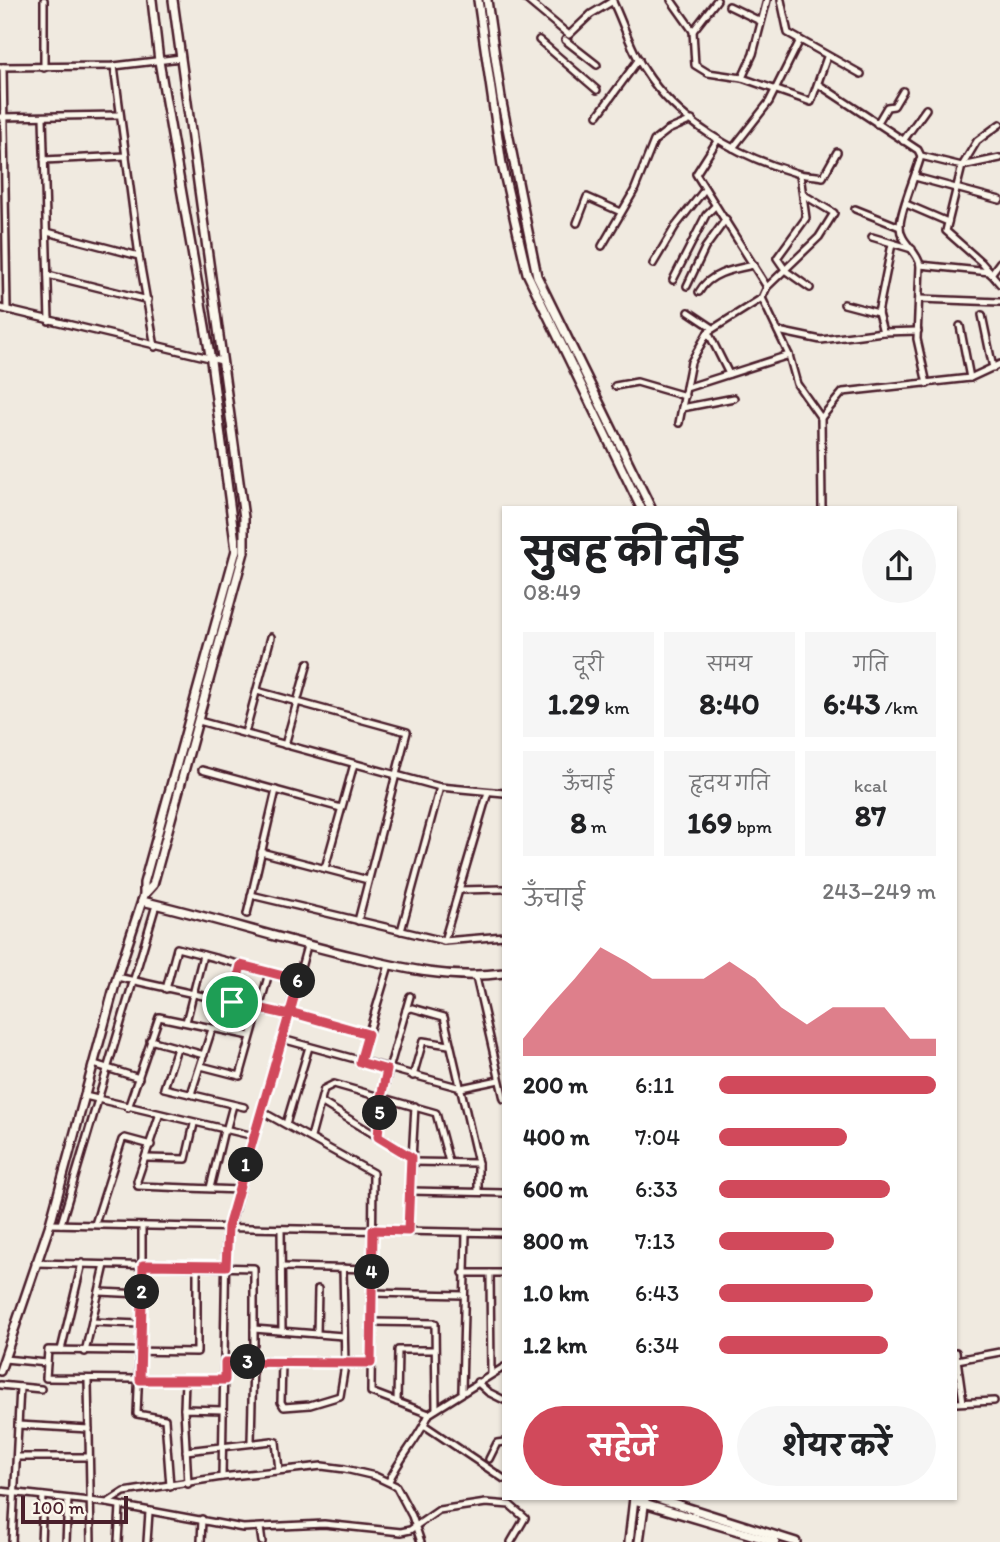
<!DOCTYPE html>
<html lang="hi">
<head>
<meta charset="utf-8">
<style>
	body { margin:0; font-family:Itim,"Playpen Sans Deva",sans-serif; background:#f6f6f6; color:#202124; height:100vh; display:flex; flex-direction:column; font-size:26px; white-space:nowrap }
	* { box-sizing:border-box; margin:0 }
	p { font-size:23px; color:#757577 }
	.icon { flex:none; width:38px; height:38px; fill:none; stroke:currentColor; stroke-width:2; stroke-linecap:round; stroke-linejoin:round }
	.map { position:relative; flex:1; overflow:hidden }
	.panel { position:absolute; left:502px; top:506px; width:455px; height:994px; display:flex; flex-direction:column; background:#fff; border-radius:0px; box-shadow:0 2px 5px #0004 }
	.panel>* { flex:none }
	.scale { position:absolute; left:21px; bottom:18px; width:107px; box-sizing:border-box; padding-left:7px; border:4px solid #4a1f2b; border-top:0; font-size:19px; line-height:24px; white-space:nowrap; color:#4a1f2b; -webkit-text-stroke:5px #fbf7ec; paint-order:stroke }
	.pin { position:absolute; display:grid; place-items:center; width:60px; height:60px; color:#fff; margin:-30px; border:4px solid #fff; border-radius:50%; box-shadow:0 2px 7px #0007 }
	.km { position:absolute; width:35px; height:35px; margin:-18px; border-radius:50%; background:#222; color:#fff; font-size:19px; line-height:35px; text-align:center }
	.round { display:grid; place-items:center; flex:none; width:74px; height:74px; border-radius:37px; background:#f6f6f6 }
	.summary { display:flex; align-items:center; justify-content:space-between; height:119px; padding:0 21px }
	h1 { font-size:38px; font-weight:700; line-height:52px }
	.metrics { display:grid; grid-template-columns:repeat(3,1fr); gap:10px; height:119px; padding:7px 21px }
	.metrics div { display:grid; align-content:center; border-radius:0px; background:#f6f6f6; text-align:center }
	.metrics b { font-size:30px; font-weight:700 }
	.metrics small { font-size:19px; font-weight:400 }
	.metrics p { font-size:19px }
	.chart { height:196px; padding:14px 21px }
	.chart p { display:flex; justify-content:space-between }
	.chart svg { width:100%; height:126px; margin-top:7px; fill:#d1495b; opacity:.7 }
	.cta { display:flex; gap:14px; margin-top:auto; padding:14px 21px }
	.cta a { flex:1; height:80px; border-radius:42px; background:#d1495b; color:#fff; font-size:28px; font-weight:700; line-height:80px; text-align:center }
	.cta a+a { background:#f6f6f6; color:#202124 }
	ul { padding:0 21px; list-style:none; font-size:23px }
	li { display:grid; grid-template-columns:112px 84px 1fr; align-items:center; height:52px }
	li i { height:18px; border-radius:9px; background:#d1495b }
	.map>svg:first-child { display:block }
</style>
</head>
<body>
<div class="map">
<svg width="1000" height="1542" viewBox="0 0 1000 1542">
	<rect width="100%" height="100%" fill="#f0eae0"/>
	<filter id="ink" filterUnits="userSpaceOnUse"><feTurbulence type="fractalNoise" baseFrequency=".0143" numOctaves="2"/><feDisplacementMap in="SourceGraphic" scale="14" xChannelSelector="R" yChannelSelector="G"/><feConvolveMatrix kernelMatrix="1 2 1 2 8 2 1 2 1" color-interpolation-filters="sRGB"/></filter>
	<g filter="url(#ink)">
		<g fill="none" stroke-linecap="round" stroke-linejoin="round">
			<defs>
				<g id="minor">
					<polyline points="44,0 44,68"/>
					<polyline points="527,0 569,35 591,14 613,1"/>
					<path d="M612 0C623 22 630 48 644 69 678 123 737 156 796 173 805 176 814 175 823 177L837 152"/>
					<polyline points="671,0 693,31 695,65 708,73 742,78 811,102 827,57"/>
					<polyline points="781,0 788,33 861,74"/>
					<polyline points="729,6 760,21"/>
					<polyline points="693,31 717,0"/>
					<polyline points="539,40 597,90"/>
					<polyline points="565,40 597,65"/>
					<polyline points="114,66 139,256 155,347"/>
					<polyline points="0,67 114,66 181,58"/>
					<polyline points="3,67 7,310"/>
					<polyline points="742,78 753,54 767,0"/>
					<polyline points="818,84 918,150 921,156 962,166 1000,158"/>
					<polyline points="598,115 639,59"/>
					<polyline points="0,117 119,115"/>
					<polyline points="43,117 49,321"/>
					<polyline points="877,124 887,107 894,106 903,91"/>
					<polyline points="1000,124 977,141 962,166 946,231 981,262 1000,284"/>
					<polyline points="717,141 696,174 767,287"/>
					<polyline points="903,141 926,109"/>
					<polyline points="733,148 769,102 800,40"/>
					<path d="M921 156C917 172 899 213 900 227 900 242 917 250 920 265L917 339 927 384"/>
					<polyline points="44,160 126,156"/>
					<polyline points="800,175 806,218 777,258 786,271 810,288"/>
					<polyline points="915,177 1000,200"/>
					<polyline points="906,204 948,222"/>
					<polyline points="855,209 900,227"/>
					<polyline points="577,223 587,197 621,212"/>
					<polyline points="47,232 139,256"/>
					<polyline points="872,237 912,249"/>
					<polyline points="892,244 878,313 883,332 918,331"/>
					<polyline points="602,246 634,191 654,141 668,130 692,120"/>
					<polyline points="653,264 675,227 705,189"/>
					<polyline points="920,265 990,272"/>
					<polyline points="991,274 1000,262"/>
					<polyline points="48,275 148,300"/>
					<polyline points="673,280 706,215 715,206"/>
					<polyline points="687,286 705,248 726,219"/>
					<path d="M699 292C709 273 734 269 754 265"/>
					<polyline points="762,298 789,355 797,384 821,418 822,508"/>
					<polyline points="920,299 1000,302"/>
					<polyline points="844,304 878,313"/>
					<polyline points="0,308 222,361"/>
					<polyline points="689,312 713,328"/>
					<polyline points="982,315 993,368"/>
					<polyline points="960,326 970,378"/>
					<polyline points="778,331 821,340 883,332"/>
					<polyline points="708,332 729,374"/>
					<polyline points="615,386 637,382 685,396"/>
					<polyline points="686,388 789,355"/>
					<polyline points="682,408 734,398"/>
					<polyline points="821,418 843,392 970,378 1000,364"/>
					<polyline points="679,423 691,362 708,332 762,298 767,287 819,237 834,213 804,195"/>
					<polyline points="257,691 407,732 358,921"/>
					<polyline points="199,721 440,787 504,793"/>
					<polyline points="245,733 271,637"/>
					<polyline points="285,745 308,663"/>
					<polyline points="202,770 341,808"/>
					<polyline points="261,852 368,880"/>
					<polyline points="325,868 354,764"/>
					<polyline points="459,890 504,889"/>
					<polyline points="251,895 444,941 504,936"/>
					<polyline points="247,914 276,790"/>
					<polyline points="401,931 440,787"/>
					<polyline points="444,941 488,792"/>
					<polyline points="117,977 289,1015"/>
					<polyline points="476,977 504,1099"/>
					<polyline points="166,989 177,948 299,980"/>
					<polyline points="232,1002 241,965"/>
					<polyline points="406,1010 412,1008 444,1017 478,1163 478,1191"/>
					<polyline points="290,1012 368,1034"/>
					<polyline points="186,1022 203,955"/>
					<polyline points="282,1039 461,1088 499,1080"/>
					<polyline points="150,1040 204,1055"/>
					<polyline points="177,1048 164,1088 244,1107"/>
					<polyline points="360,1062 389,965"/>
					<polyline points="94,1064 139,1078"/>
					<polyline points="201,1066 240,1076 269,973"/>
					<polyline points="413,1076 423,1041 449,1045"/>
					<polyline points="191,1094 212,1029"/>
					<polyline points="85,1096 254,1136"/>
					<polyline points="321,1102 411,1157"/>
					<polyline points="128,1108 159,1017 250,1036"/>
					<polyline points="261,1111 373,1173 371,1392 429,1414"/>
					<polyline points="159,1116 137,1181 138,1186 239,1190"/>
					<polyline points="286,1124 309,1047"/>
					<polyline points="226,1131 233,1105"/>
					<polyline points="311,1137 324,1089 334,1084 436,1113 449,1162"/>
					<polyline points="378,1137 381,1097 410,996"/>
					<polyline points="147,1158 186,1159 194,1124"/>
					<polyline points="411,1162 478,1163"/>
					<polyline points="210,1188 224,1130"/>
					<polyline points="410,1191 504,1193"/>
					<polyline points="50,1224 504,1233"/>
					<polyline points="61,1224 156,905"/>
					<polyline points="95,1224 122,1140 125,1138 151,1145"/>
					<polyline points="142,1226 142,1294 137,1414 165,1419 170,1486"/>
					<polyline points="281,1229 282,1331"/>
					<polyline points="408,1231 415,1106"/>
					<polyline points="35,1263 254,1268 254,1344"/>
					<polyline points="197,1266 197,1352 48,1350 46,1378 225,1380"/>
					<polyline points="282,1267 372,1269"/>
					<polyline points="463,1273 504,1273"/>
					<polyline points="490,1273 491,1374"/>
					<polyline points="100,1292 142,1294"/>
					<polyline points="372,1293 463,1295"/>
					<polyline points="92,1322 139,1324"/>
					<polyline points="372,1322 435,1323 436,1409"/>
					<polyline points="254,1329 343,1336"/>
					<polyline points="317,1334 318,1289"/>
					<polyline points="61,1350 82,1263"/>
					<polyline points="85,1352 105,1265"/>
					<polyline points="956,1352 963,1402"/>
					<polyline points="4,1359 47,1363"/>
					<polyline points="957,1360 1000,1352"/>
					<polyline points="225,1362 371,1363"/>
					<polyline points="282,1363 281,1402 284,1407 310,1405 340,1396 345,1365 343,1268"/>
					<polyline points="88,1381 91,1542"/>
					<polyline points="477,1382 488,1392 504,1400"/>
					<polyline points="0,1385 41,1389"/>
					<polyline points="462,1391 466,1233"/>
					<polyline points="397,1402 398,1350 434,1350"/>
					<polyline points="956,1403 994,1401"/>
					<polyline points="184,1409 185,1380"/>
					<polyline points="18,1425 89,1429"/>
					<polyline points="424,1425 504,1479"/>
					<polyline points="251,1441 253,1362"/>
					<polyline points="186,1451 272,1441 276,1442 279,1470"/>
					<polyline points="17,1457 89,1457"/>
					<polyline points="489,1459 497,1443 504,1442"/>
					<polyline points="222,1477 226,1240 307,946"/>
					<path d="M389 1481C400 1457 420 1437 429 1414L504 1367"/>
					<polyline points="188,1484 184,1409 223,1410"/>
					<polyline points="0,1491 107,1503 243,1528 324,1524 401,1532 410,1530 439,1510 486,1503 510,1505 525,1518 511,1542"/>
					<polyline points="107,1503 124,1492 222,1477 322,1466 345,1469 375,1476 396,1486 412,1516 421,1542"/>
					<polyline points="260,1528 262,1542"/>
					<polyline points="12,1542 20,1387"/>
					<polyline points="41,1542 43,1496"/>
					<polyline points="66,1542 68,1499"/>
					<polyline points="118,1542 120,1506"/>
					<polyline points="147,1542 149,1512"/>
					<polyline points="201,1542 202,1519"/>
				</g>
				<g id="tertiary">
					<polyline points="478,0 502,165 527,273 641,508"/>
					<polyline points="487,0 501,98 537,276 651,508"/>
					<polyline points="144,895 144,883 236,550 211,361 159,61 152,0"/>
					<path d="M142 901C214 918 284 940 356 957 406 969 452 980 504 973"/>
					<polyline points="0,1371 50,1224 117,977 144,895 153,885 244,552 244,518 173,0"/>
					<polyline points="657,1498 796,1542"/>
					<polyline points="634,1500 775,1542"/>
					<polyline points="629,1542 634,1498"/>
					<polyline points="639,1542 645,1499"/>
				</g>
			</defs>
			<use href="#minor" stroke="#4a1f2b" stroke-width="10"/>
			<use href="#tertiary" stroke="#4a1f2b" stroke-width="12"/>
			<use href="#minor" stroke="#fbf7ec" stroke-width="5"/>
			<use href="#tertiary" stroke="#fbf7ec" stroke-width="7"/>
		</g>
	</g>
	<g fill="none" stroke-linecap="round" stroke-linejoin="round" filter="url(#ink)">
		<defs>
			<polygon id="route" points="241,965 299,980 290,1012 368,1034 360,1062 387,1070 381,1097 378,1137 411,1157 408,1231 373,1230 371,1363 225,1362 225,1380 140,1380 143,1265 226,1266 228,1227 289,1015 232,1002"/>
		</defs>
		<use href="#route" stroke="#fff" stroke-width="14"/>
		<use href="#route" stroke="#d1495b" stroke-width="9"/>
	</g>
</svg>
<div class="scale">100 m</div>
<div class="pin" style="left:232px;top:1002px;background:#1e9e55"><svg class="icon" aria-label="arrive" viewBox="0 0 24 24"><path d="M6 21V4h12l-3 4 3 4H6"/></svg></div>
<b class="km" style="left:246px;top:1165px">1</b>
<b class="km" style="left:142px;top:1292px">2</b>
<b class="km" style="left:248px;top:1362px">3</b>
<b class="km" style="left:372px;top:1272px">4</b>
<b class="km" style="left:380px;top:1113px">5</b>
<b class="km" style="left:298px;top:981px">6</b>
<section class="panel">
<div class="summary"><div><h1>सुबह की दौड़</h1><p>08:49</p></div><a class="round"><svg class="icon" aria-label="share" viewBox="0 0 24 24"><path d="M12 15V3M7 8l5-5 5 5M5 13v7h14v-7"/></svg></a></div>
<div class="metrics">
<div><p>दूरी</p><b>1.29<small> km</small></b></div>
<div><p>समय</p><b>8:40</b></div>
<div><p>गति</p><b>6:43<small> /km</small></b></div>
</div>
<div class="metrics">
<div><p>ऊँचाई</p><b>8<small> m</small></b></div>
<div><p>हृदय गति</p><b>169<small> bpm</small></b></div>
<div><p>kcal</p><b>87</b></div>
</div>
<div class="chart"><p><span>ऊँचाई</span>243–249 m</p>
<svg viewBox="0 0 160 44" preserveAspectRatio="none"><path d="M0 44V38L10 27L20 17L30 6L40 11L50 17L60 17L70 17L80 11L90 17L100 27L110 33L120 27L130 27L140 27L150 38L160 38V44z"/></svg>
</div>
<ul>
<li><b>200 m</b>6:11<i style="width:100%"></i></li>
<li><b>400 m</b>7:04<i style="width:59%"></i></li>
<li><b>600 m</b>6:33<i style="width:79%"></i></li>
<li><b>800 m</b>7:13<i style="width:53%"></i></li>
<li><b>1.0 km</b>6:43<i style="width:71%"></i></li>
<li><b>1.2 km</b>6:34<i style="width:78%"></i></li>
</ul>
<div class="cta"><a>सहेजें</a><a>शेयर करें</a></div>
</section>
</div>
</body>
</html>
